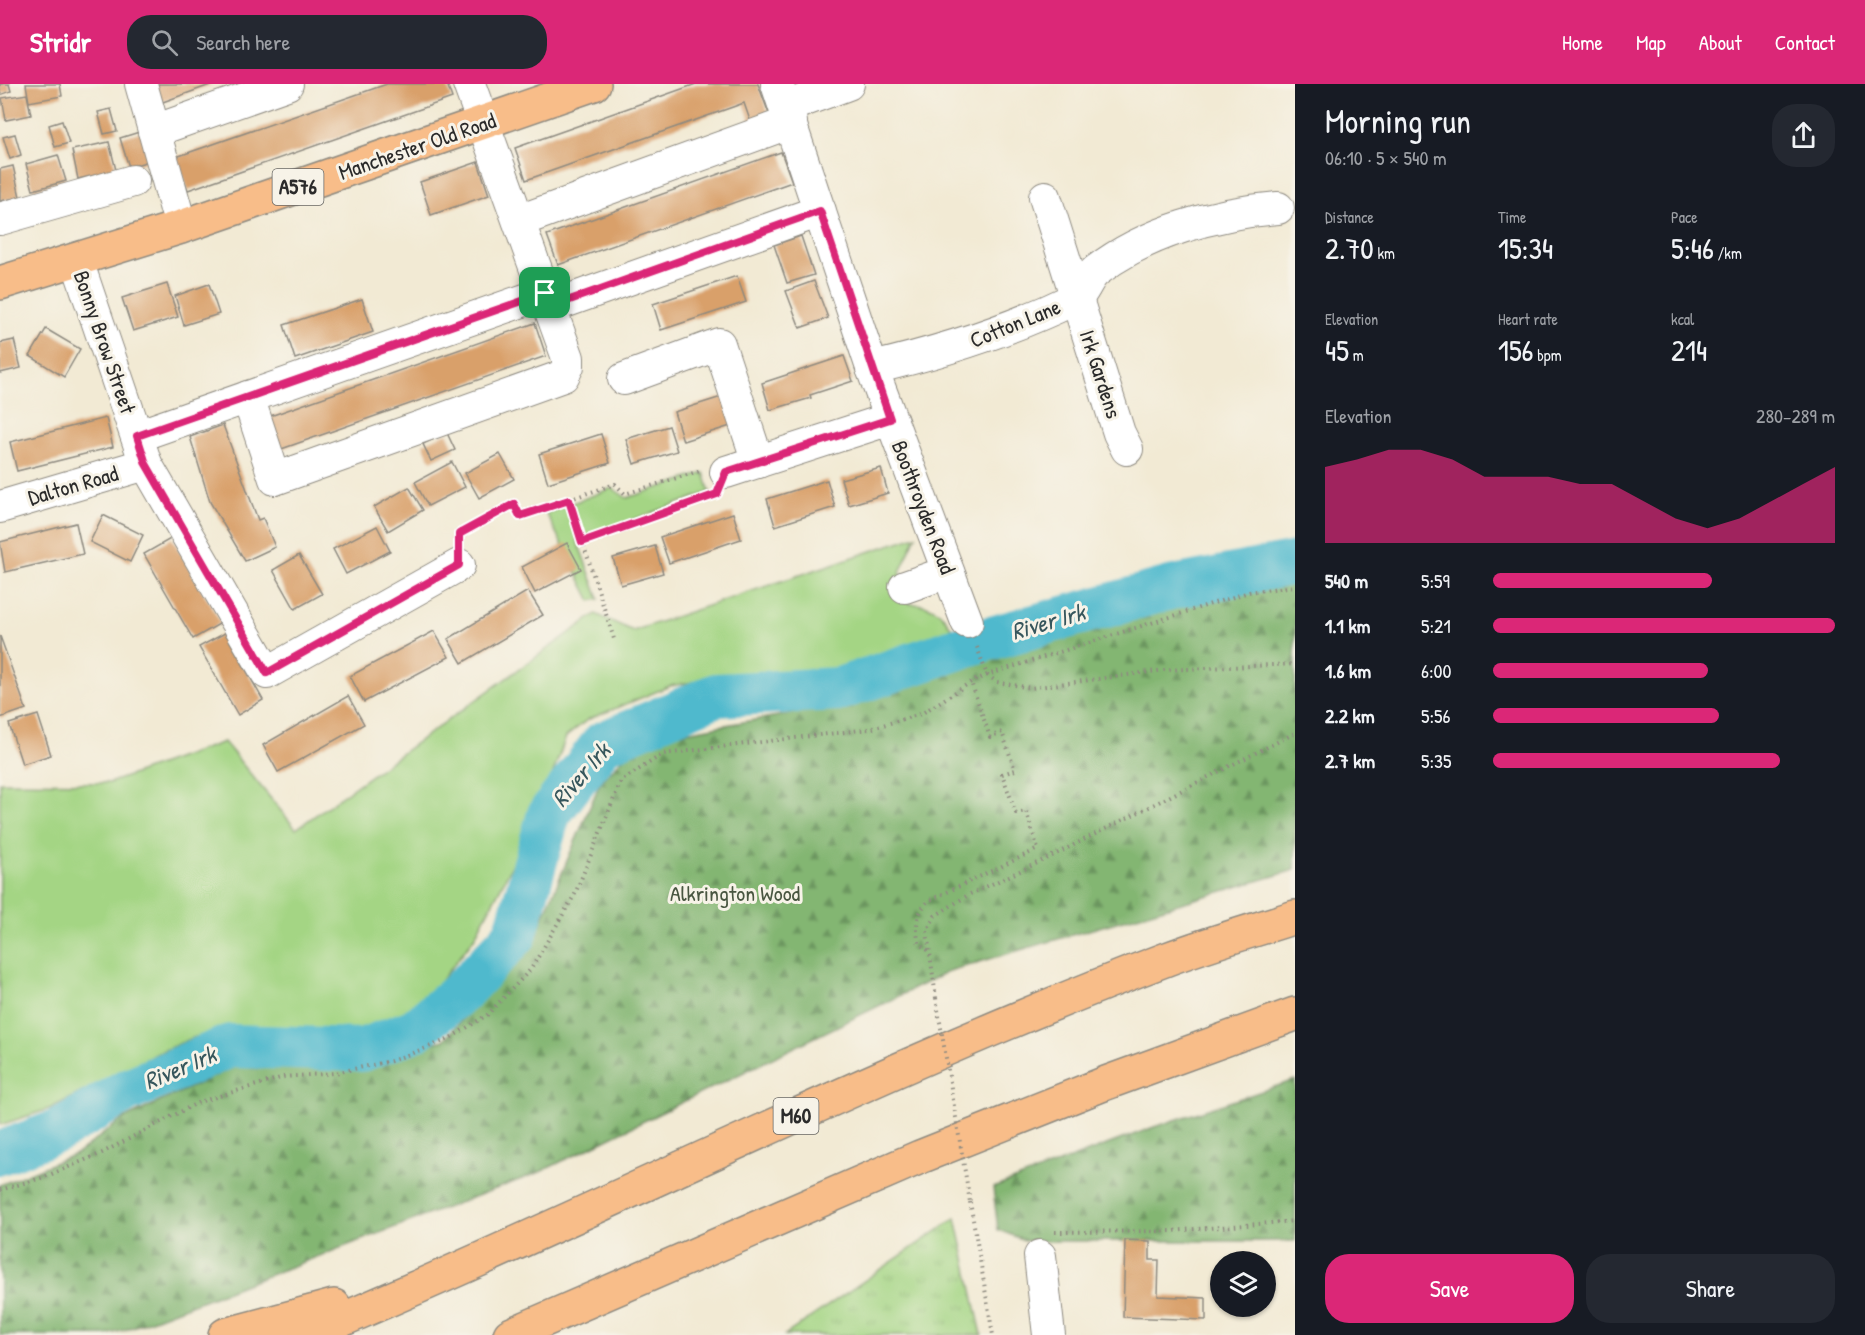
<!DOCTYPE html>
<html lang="en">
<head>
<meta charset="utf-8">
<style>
	body { margin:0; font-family:"Patrick Hand",sans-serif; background:#242831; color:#f1f3f6; height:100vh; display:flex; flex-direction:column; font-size:22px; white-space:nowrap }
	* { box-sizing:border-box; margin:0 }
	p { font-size:20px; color:#9ea1a6 }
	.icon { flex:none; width:33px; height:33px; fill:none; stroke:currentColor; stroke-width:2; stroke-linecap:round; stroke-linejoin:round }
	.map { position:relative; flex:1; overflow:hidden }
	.side { display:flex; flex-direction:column; background:#171b24; width:570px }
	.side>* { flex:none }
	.controls { position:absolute; left:1210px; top:1167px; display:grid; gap:12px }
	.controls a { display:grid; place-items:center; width:66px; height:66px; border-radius:50%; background:#171b24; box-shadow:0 2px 4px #0004; font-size:30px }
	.pin { position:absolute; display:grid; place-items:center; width:51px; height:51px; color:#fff; margin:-26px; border-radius:12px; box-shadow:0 3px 9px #0006 }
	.round { display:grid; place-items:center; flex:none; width:63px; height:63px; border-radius:24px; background:#242831 }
	.summary { display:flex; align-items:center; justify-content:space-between; height:102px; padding:0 30px }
	h1 { font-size:33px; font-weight:600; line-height:45px }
	.stats { display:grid; grid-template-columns:repeat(3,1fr); gap:9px; height:102px; padding:6px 30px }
	.stats div { display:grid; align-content:center }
	.stats b { font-size:30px; font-weight:600 }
	.stats small { font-size:16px; font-weight:400 }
	.stats p { font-size:16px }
	.chart { height:168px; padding:12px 30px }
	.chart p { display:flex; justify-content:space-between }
	.chart svg { width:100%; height:108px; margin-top:6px; fill:#db2777; opacity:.7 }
	.action { display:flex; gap:12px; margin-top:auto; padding:12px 30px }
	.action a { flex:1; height:69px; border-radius:24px; background:#db2777; color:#fff; font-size:24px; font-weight:600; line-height:69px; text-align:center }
	.action a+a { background:#242831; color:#f1f3f6 }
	ul { padding:0 30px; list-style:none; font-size:20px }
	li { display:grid; grid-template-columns:96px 72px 1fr; align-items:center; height:45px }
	li i { height:15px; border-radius:8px; background:#db2777 }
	header { display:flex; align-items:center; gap:36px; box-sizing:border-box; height:84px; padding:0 30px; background:#db2777; color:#fff }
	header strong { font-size:28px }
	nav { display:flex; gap:33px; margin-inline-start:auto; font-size:21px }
	.search { width:420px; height:54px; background:#242831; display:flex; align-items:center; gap:15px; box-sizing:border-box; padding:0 21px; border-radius:24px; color:#9ea1a6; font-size:22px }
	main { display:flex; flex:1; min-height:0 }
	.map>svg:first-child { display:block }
</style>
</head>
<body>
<header>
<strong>Stridr</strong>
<div class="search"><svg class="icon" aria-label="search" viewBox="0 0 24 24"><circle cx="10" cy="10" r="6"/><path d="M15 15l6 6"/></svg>Search here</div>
<nav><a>Home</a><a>Map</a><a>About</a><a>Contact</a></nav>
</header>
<main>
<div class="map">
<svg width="1295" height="1251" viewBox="0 0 1295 1251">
	<defs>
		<pattern id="forest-firs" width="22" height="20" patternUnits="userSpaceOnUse" patternTransform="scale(1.5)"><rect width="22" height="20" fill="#83b672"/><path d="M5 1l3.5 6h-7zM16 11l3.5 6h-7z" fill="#6b945e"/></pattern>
		<pattern id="park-tufts" width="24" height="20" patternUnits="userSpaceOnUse" patternTransform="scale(1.5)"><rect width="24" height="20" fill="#a4d584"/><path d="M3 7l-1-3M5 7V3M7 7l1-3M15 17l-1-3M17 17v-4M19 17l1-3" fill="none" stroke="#8db772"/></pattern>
	</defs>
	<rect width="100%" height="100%" fill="#f7f3e8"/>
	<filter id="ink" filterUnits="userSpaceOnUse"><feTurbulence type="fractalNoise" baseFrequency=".0167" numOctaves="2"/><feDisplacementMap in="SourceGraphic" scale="12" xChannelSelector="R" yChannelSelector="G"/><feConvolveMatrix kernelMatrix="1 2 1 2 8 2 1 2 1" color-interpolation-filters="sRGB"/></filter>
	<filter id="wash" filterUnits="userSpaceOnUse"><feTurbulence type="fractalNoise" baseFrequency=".008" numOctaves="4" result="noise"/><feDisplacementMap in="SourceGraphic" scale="24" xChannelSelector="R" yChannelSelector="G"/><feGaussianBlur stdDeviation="1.35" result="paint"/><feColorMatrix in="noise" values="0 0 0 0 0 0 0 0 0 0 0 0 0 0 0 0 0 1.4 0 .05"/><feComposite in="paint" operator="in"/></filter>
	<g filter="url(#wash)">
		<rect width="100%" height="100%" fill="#f2ead4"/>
		<g fill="#a4d584" stroke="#688058" stroke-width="1.5">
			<polygon points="704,389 710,408 577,456 599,515 591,517 546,429 612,404 627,414"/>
			<path d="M916 452 900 488 910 520C933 519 944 529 954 549L868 581 771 595H711L670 602 587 636 566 653 536 736 474 854 417 929 401 940 385 947 360 952 320 953 239 948 195 953 160 968 49 1025 0 1041V698L109 699 224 658 296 745 596 530 633 547Z"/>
		</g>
		<g fill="url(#forest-firs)" stroke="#57704e" stroke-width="1.5">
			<polygon points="1295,495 1295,786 952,886 540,1088 125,1246 106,1251 0,1251 0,1101 78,1069 123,1035 234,983 351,981 444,956 533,857 600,699 640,656 869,616 984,575 1218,504"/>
			<polygon points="1295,996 1295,1157 1027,1157 998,1146 993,1104 1154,1043"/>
		</g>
		<polygon fill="url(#park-tufts)" stroke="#688058" stroke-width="1.5" points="956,1134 982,1251 785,1251"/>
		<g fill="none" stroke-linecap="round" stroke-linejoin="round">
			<polyline stroke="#50b9cd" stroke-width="44" points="0,1069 58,1047 126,1007 230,962 362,966 415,946 461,908 515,851 549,730 603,659 716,611 839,605 974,559 1174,503 1295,479"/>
		</g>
		<g id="blocks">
			<g fill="#d9a06a">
				<polygon points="0,0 9,0 11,7 0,11"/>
				<polygon points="26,0 60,0 62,12 29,18"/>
				<polygon points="153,0 213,0 160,19"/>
				<polygon points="387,0 447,0 452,14 188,106 176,73"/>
				<polygon points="696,0 758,0 772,38 753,45 744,19 526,96 515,64"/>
				<polygon points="27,10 31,31 6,36 2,14"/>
				<polygon points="111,25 117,47 104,50 98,28"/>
				<polygon points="62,37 69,59 55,63 49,41"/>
				<polygon points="149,45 159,74 129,83 120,54"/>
				<polygon points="15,50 21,71 10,75 3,53"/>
				<polygon points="109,58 116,86 78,95 72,66"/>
				<polygon points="781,68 792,98 558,181 547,151"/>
				<polygon points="58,71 66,97 33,106 26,80"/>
				<polygon points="478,78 489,111 431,131 420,98"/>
				<polygon points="13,82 20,113 0,117 0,85"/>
				<polygon points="801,152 814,191 787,199 774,161"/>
				<polygon points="737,192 746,218 661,246 653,220"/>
				<polygon points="814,197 828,234 800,244 786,207"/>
				<polygon points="167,200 178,233 133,247 122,214"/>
				<polygon points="209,200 219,230 184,241 175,212"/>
				<polygon points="362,215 373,248 295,275 284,241"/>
				<polygon points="535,239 546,272 270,369 259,336"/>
				<polygon points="46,245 80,265 64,293 30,272"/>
				<polygon points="14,256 21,284 0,289 0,259"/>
				<polygon points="844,272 853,297 810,311 811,314 770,326 762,299"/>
				<polygon points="731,310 740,339 683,357 674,328"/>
				<polygon points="106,334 113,363 17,387 10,358"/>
				<polygon points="223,341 258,436 263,434 275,463 245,477 210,418 190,353"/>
				<polygon points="669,342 677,367 634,380 626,355"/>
				<polygon points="447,349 455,366 431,377 423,360"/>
				<polygon points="601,350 610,379 548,399 539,370"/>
				<polygon points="500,370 514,395 479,414 465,389"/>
				<polygon points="452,378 465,403 428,422 415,398"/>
				<polygon points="881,384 888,409 849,421 841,395"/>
				<polygon points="827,396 835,423 775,442 767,415"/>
				<polygon points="409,403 423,426 388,447 374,423"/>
				<polygon points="733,429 741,455 669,479 660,453"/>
				<polygon points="103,431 143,451 130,478 90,458"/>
				<polygon points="76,439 83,470 5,488 0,458"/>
				<polygon points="377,442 390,467 346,490 333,465"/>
				<polygon points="172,454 221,539 193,555 144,470"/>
				<polygon points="567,459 581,485 535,509 522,483"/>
				<polygon points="655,462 663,489 621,501 613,474"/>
				<polygon points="299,471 322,510 295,525 273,486"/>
				<polygon points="528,507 543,531 462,579 448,555"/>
				<polygon points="434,547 449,573 364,618 350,592"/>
				<polygon points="225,549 263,616 238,631 199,563"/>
				<polygon points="0,552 26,625 0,634"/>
				<polygon points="348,612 364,640 278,688 263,661"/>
				<polygon points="38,631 51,671 22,680 9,640"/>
				<polygon points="1125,1156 1150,1157 1150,1176 1159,1176 1158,1212 1206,1214 1206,1236 1123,1233"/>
			</g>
		</g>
	</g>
	<g filter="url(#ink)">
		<use href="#blocks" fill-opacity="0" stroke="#8e8a80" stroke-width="1.5"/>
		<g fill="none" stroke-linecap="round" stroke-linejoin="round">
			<defs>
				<g id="minor">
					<polyline points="141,0 181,143"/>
					<polyline points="777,0 872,284 967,538"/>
					<polyline points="786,23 848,0"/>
					<polyline points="154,47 287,0"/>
					<polyline points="1045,113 1119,349 1127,365"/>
					<polyline points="0,135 133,97"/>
					<polyline points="519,137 791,38"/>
					<polyline points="77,177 146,380 267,589 459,481"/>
					<polyline points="550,223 820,127"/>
					<path d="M872 284C941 268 1010 246 1074 215 1084 210 1087 194 1096 187 1146 148 1216 129 1278 124"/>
					<polyline points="624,295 719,260 758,378"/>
					<polyline points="248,313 275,395 563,292 568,282 568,274 469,0"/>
					<polyline points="137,352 545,209"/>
					<polyline points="726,388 890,335"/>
					<polyline points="0,423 146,380"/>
					<polyline points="905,503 948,488"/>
					<polyline points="1040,1172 1049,1251"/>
				</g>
				<polyline id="major" points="0,199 181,143 594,0"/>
				<g id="highway">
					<polyline points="225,1251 334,1222"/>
					<path d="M306 1251C595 1130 874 986 1167 875 1209 859 1252 847 1295 833"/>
					<polyline points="510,1251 920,1073 1106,999 1295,930"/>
				</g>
			</defs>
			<use href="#minor" stroke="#8e8a80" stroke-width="34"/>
			<use href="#major" stroke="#8e8a80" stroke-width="36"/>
			<use href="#highway" stroke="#8e8a80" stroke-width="36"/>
			<g stroke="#8e8a80" stroke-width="4" stroke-dasharray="1.5 4.5" stroke-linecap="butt">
				<polyline points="569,416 615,558"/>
				<polyline points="459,454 459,450 514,420 520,432 615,400 625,410 700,387"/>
				<polyline points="583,458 712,412"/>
				<polyline points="977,563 987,591 997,598 1031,604 1164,586 1295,580"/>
				<path d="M928 866 919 860C915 843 916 830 928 817L1038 765 1026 727 1016 729 1002 690 1015 686 1002 648 990 653 971 598"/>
				<polyline points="936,914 927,847 935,832 968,811 1048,774 1295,649"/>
				<polyline points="0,1106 42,1094 102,1069 199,1018 284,993 335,989 391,977 447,956 487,931 531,885 575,810 621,697 663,670 869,645 921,630 971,598 987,591 1249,508 1295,502"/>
				<polyline points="970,1118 993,1251"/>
				<polyline points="1055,1148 1171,1147 1295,1137"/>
			</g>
			<use href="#minor" stroke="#fff" stroke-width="32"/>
			<use href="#major" stroke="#f8bd89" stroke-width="33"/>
			<use href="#highway" stroke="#f8bd89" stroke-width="33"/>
			<polyline stroke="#8e8a80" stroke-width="4" stroke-dasharray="1.5 4.5" stroke-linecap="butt" points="936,914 970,1118"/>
		</g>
	</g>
	<g fill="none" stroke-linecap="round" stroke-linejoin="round" filter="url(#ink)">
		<defs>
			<polygon id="route" points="820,127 890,335 726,388 717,410 582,458 569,416 520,432 514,420 459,450 459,481 267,589 146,380 137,352 545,209 550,223"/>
		</defs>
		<use href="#route" stroke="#fff" stroke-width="12"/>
		<use href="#route" stroke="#db2777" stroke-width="8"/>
	</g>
	<g text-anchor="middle" stroke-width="6" stroke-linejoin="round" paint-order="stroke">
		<g fill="#f7f3e8" stroke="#686764" stroke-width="1.5">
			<rect x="272.5" y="85" width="51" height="36" rx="4.5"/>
			<rect x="773.5" y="1014" width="45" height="36" rx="4.5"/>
		</g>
		<g font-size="21" font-weight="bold" fill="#2b2b2b">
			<text x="298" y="110">A576</text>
			<text x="796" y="1039">M60</text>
		</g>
		<g font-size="22" fill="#2b2b2b" stroke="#f7f3e8">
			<text transform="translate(417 62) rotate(-19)" y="8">Manchester Old Road</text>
			<text transform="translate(1015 239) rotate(-22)" y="8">Cotton Lane</text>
			<text transform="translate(105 258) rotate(71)" y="8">Bonny Brow Street</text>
			<text transform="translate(1101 290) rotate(72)" y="8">Irk Gardens</text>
			<text transform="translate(73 401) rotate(-16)" y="8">Dalton Road</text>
			<text transform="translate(924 423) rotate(69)" y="8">Boothroyden Road</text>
		</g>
		<g font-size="22" fill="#495641" stroke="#f7f3e8">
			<text x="735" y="817">Alkrington Wood</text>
		</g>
		<g font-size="24" font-style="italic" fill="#36565c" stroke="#f7f3e8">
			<text transform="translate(1048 538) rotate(-16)" y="8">River Irk</text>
			<text transform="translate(581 691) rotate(-49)" y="8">River Irk</text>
			<text transform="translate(180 984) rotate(-23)" y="8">River Irk</text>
		</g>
	</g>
</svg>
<div class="controls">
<a><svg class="icon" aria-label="layers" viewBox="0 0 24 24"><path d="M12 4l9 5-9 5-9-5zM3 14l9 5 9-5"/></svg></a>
</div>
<div class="pin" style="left:545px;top:209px;background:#1e9e55"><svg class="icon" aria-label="arrive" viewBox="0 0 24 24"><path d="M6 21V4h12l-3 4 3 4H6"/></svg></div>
</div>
<section class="side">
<div class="summary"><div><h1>Morning run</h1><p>06:10 · 5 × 540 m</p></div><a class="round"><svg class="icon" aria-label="share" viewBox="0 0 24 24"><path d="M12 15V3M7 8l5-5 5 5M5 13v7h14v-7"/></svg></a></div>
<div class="stats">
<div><p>Distance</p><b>2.70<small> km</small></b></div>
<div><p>Time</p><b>15:34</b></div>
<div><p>Pace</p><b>5:46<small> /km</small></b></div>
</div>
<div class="stats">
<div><p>Elevation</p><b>45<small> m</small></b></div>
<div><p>Heart rate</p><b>156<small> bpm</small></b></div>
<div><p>kcal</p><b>214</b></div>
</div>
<div class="chart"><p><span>Elevation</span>280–289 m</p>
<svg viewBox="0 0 160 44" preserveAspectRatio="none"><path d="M0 44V13L10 10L20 6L30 6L40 10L50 17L60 17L70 17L80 20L90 20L100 27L110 34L120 38L130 34L140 27L150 20L160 13V44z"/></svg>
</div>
<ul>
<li><b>540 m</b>5:59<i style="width:64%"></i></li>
<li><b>1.1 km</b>5:21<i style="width:100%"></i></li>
<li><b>1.6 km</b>6:00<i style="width:63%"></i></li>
<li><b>2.2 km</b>5:56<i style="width:66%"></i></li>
<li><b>2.7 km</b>5:35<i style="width:84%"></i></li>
</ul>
<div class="action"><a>Save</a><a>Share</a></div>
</section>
</main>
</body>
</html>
